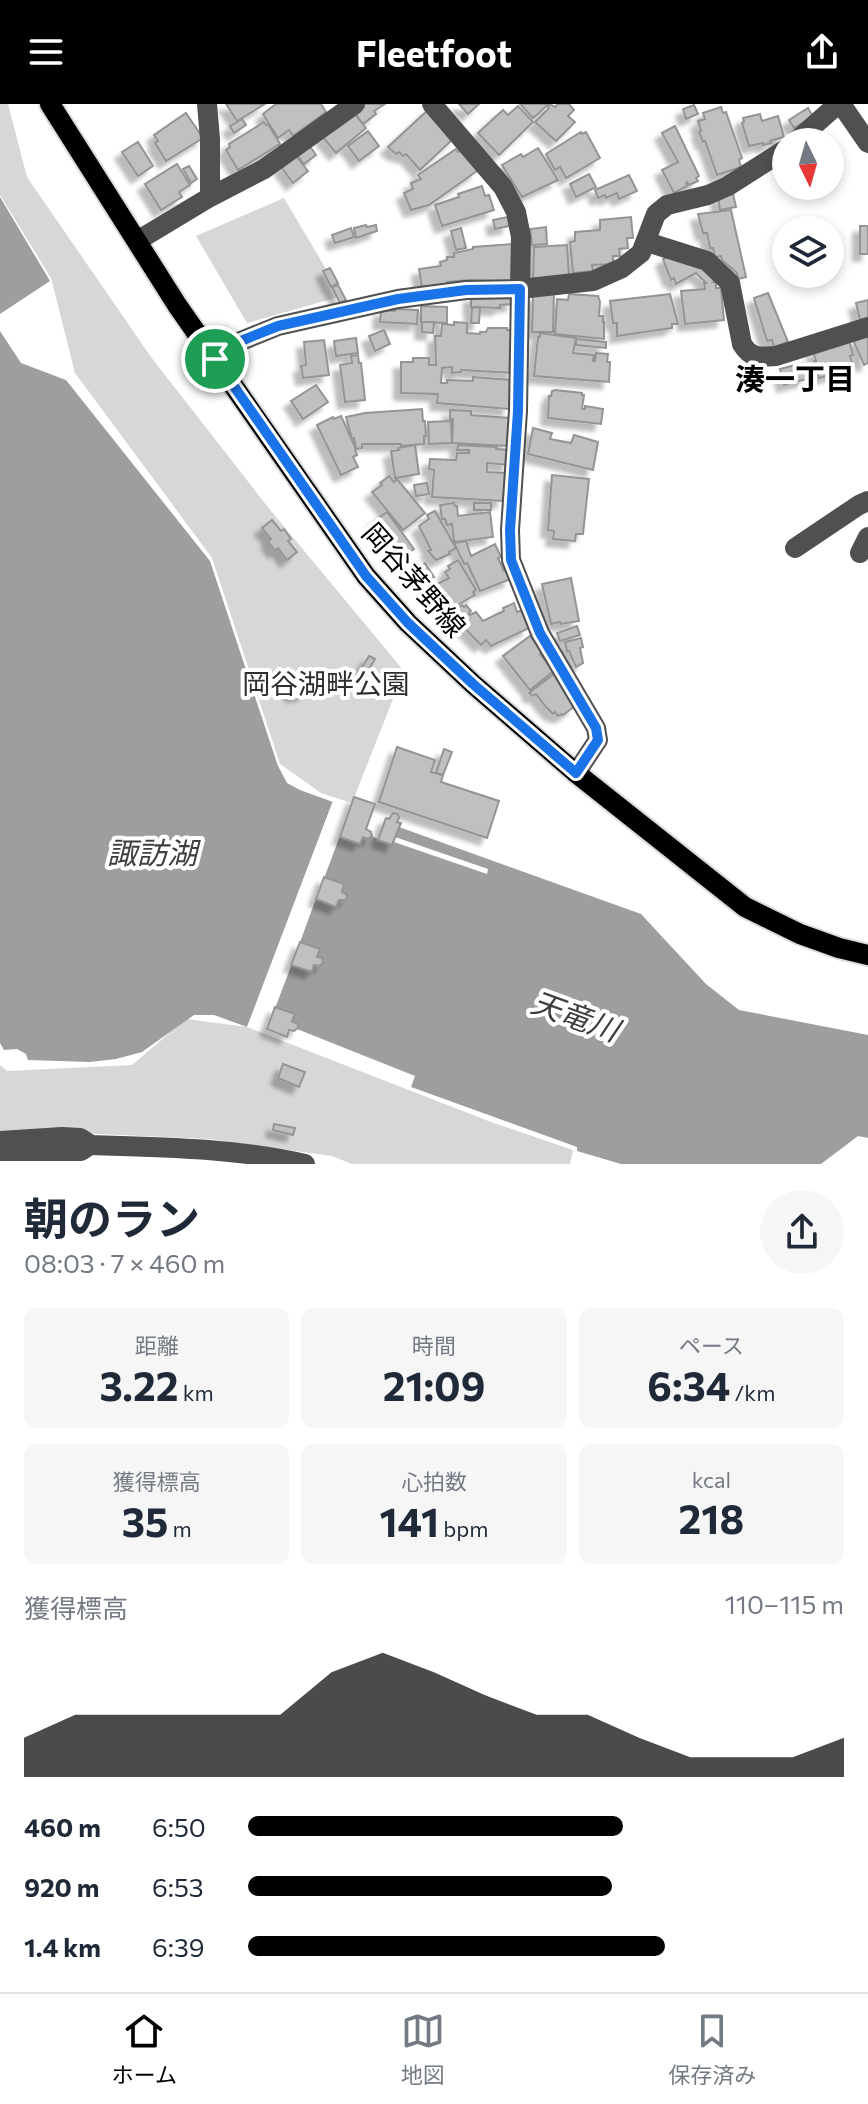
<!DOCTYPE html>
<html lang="ja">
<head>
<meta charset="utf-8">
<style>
	body { margin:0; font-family:Commissioner,"Noto Sans JP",sans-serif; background:#f6f6f7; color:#1f2937; height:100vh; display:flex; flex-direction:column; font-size:30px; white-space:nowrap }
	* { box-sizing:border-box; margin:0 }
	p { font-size:26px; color:#747a83 }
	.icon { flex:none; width:44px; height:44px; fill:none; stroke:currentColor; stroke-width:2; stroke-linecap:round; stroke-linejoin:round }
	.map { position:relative; height:1060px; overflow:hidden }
	.drawer { display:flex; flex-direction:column; background:#fff; flex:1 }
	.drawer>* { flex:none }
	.needle { width:52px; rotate:175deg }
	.tools { position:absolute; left:772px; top:24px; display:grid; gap:16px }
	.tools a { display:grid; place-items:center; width:72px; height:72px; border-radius:50%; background:#fff; box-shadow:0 4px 12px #0003; font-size:40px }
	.pin { position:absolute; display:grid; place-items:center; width:68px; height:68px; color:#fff; margin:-34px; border:4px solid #fff; border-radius:50%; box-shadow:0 2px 8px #0007 }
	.round { display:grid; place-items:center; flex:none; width:84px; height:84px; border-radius:42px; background:#f6f6f7 }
	.overview { display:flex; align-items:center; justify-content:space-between; height:136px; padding:0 24px }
	h1 { font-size:44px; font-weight:700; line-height:60px }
	.metrics { display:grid; grid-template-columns:repeat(3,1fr); gap:12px; height:136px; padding:8px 24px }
	.metrics div { display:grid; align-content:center; border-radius:12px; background:#f6f6f7; text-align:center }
	.metrics b { font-size:40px; font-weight:700 }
	.metrics small { font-size:22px; font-weight:400 }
	.metrics p { font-size:22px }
	.chart { height:224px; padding:16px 24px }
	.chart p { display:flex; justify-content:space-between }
	.chart svg { width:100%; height:144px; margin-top:8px; fill:#000; opacity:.7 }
	ul { padding:0 24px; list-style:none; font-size:26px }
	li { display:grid; grid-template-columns:128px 96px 1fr; align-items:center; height:60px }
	li i { height:20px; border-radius:10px; background:#000 }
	header { display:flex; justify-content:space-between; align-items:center; height:104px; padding:0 24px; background:#000; color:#fff; font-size:36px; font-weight:700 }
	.menu { display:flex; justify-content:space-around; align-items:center; height:112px; border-top:2px solid #e0e1e3; background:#fff; font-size:22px; color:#747a83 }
	.menu a { display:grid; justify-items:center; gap:4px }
	.menu .current { color:#000 }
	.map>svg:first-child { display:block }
</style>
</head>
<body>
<header><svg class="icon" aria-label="menu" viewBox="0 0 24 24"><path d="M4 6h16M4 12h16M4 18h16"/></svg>Fleetfoot<svg class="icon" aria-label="share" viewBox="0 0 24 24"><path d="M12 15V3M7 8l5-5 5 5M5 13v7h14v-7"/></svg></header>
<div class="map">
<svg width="868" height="1060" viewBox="0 0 868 1060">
	<defs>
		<filter id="shadow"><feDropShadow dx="-7" dy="7" stdDeviation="2" flood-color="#0004"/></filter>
	</defs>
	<rect width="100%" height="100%" fill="#fff"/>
	<g fill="#d7d7d7">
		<polygon points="0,0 8,0 27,73 151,253 267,402 404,567 352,699 321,689 280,660 212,454 75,269 51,174 0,91"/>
		<polygon points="284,94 342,192 247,219 196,132"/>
		<polygon points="186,915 247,923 491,1018 573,1046 570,1060 352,1060 332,1052 210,1035 29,1027 0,1030 0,961 7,967 132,961"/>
	</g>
	<g fill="#9e9e9e" fill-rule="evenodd">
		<polygon points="0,93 50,177 0,210"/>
		<path d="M0 227 21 259 66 276 210 457 278 662 287 679 300 686 333 698 322 726 360 740 363 733 368 735 371 732 392 741 394 738 487 770 488 765 395 733 399 723 641 810 706 880 739 906 868 931V1034L858 1032 821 1060H621L577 1047V1043L411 983 415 972 297 925 298 920 292 917 295 910 258 897 247 923 214 911H194L142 948 116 955 90 958 28 956 26 950 17 945 4 946 0 939ZM307 767 344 780 342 788 347 791V796L343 797 339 796 336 802 298 789ZM282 831 320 845 317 853 323 855 322 860 319 863 314 861 312 867 274 855Z"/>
	</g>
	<polygon fill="#fff" points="334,694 336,699 327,724 341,729 323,777 309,772 303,787 317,792 299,841 284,836 278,852 293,857 274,907 260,901 251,924 247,923"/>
	<g fill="#c0c0c0" stroke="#949494" stroke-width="2" filter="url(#shadow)">
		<polygon points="226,0 265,0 237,17"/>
		<polygon points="276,0 321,0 326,8 293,32 289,26 278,34 263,10"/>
		<polygon points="364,0 385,0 374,7 376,10 363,20 354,8"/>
		<polygon points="459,0 479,0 468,10"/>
		<polygon points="520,0 549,0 533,14"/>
		<polygon points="550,0 555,3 558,0 569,0 574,6 568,12 575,18 556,37 535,18 549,4 548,2"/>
		<polygon points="694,1 698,10 686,15 683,5"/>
		<polygon points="518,2 533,18 499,51 478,29 503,6 508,11"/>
		<polygon points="721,3 723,9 726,8 742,54 739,56 741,63 717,71 705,37 703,38 699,28 701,27 698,17 705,15 703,9"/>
		<polygon points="808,4 813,13 794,24 789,16"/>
		<polygon points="429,5 456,32 420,66 406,50 403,52 399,48 396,50 388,43"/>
		<polygon points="186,9 203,34 166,57 155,39 158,37 154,31"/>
		<polygon points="354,9 366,24 336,49 322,32"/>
		<polygon points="760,10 762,17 778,12 784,33 770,37 771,39 763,41 763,39 749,42 742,19 744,18 743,14"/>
		<polygon points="242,15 246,21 234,29 230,22"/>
		<polygon points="264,18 266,21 268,20 280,40 238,66 226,46 230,43 229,40"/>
		<polygon points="675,22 699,72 696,74 698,77 689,81 687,78 686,79 687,82 674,89 662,66 678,58 662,29"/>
		<polygon points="368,27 379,42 359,57 348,42"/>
		<polygon points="581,28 582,30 586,28 600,54 566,74 560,63 555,66 546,50"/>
		<polygon points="138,38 153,62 138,72 122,48"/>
		<polygon points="309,41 316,51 304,60 296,50"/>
		<polygon points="538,44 558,76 522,93 502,61 521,50 523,53"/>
		<polygon points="456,45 458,48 463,45 477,67 429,101 411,106 404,89 413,85 411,79 421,75 418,71"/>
		<polygon points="296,52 308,67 293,79 281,63"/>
		<polygon points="177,60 190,81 179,88 182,93 161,106 145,80"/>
		<polygon points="189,62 197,75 191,79 183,65"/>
		<polygon points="589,70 596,83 576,93 570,80"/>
		<polygon points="629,71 637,87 619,95 617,89 606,94 605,91 598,94 595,86"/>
		<polygon points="482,82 485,92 489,91 494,106 442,122 435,101 459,93 458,90"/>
		<polygon points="733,90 736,103 720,106 718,93"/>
		<polygon points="731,106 746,173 738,175 737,169 722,156 721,152 715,153 713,144 710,144 707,129 703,129 698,110"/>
		<polygon points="508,113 509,122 495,125 493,116"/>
		<polygon points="631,113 633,134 627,134 628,144 619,145 620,152 613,152 613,160 592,161 593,167 573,169 570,138 575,137 575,128 600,126 600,116"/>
		<polygon points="366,121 367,123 376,121 377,127 356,134 354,124"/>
		<rect x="860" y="122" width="8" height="28"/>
		<polygon points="546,123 547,140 532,141 530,125"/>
		<polygon points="351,124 354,133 335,139 332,131"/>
		<polygon points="461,124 466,144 456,146 451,127"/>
		<polygon points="513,140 514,178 471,176 447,178 447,180 422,184 419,165 441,162 440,158 447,156 447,153 454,153 454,149 473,145 473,143"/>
		<polygon points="567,141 569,173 533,176 534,143"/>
		<polygon points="675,149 718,173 713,178 716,178 716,184 721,184 724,216 685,220 681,187 705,185 704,179 706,179 696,169 676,180 674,174 671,176 663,155"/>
		<polygon points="330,164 338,179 331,183 323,167"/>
		<polygon points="338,181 346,196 340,199 332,183"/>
		<polygon points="554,189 553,228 532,228 533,191"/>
		<polygon points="768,189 788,238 774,243 772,236 767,237 754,194"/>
		<polygon points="569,190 598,192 600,198 599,212 603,212 603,218 604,218 604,235 555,230 557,195 568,196"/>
		<polygon points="670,190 678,220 672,220 672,224 617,232 617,219 613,219 610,197"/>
		<polygon points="513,191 513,200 500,201 500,204 471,203 471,192"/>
		<polygon points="868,196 868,214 860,216 856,199"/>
		<polygon points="421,202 447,203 447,219 421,218"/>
		<polygon points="480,203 479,219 471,219 472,204"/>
		<polygon points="395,205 418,206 417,220 380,218 381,206 395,207"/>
		<polygon points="422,218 434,218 433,229 422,228"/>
		<polygon points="454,218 467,219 467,229 480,230 480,228 486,228 488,224 507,224 507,226 515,226 514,269 461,266 461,268 452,269 452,263 442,264 441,279 447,279 447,276 473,277 473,273 512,276 509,305 437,299 438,290 401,289 401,258 413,258 413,254 429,254 429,261 436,261 435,232 441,232 442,220 454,221"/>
		<polygon points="384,226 390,240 375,247 369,232"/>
		<polygon points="540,229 576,234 573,249 594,251 593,257 595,257 596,249 608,250 607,258 610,258 609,278 534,272 538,233 540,233"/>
		<polygon points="868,232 868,259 864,261 853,236"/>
		<polygon points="356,234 358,249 336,252 334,237"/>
		<polygon points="576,235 606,238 606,244 576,241"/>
		<polygon points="324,236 329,271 303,274 301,262 306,261 304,238"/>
		<polygon points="849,236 853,251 850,252 853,261 845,263 847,266 819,274 814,257 816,257 813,247"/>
		<polygon points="358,251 359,259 361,259 365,296 345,298 340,261 352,259 351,252"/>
		<polygon points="803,259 807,275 784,281 780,265"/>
		<polygon points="316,281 328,298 303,315 291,297"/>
		<polygon points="555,286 582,289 582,291 584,291 582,305 585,305 585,302 603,305 601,320 548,314 549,292 551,292 552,287"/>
		<polygon points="422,305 423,317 425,317 426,332 424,332 424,340 401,342 401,340 362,340 362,344 356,345 354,334 352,335 346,313 365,309"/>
		<polygon points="450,306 471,307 471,311 510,314 508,342 452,339 453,315 450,315"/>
		<polygon points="341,312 356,345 355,346 357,351 353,353 358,363 341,371 317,321 333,313 334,315"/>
		<polygon points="451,317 452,339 429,340 428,318"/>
		<polygon points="533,324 552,329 550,335 571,339 574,331 598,338 593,366 528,350"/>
		<polygon points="415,341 419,370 395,374 391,347 399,346 398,344"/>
		<polygon points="458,341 496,343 496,345 510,346 509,361 487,359 487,368 506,369 503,397 432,393 434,366 429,365 430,355 456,356 457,349 469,349 469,346 457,346"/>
		<polygon points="552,371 589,375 583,430 576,430 575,437 553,435 554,427 548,426"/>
		<polygon points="389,372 394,378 397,375 425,409 403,426 372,388 382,381 380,379"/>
		<polygon points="427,379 429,390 416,392 414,381"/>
		<polygon points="454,399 455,402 457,402 458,412 490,408 493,433 454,438 452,420 447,421 445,415 442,415 440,401"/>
		<rect x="474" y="399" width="17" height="7"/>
		<polygon points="435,407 456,444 449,448 450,450 436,456 428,447 431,446 419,422 429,415 427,411"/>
		<polygon points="387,408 414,445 401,454 374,417"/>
		<polygon points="272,416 281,427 284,425 291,435 288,437 297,448 287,456 278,444 275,447 268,437 271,435 262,424"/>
		<polygon points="466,437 471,452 495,440 501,453 498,454 504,467 507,466 511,475 480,487 467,459 464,460 454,439"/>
		<polygon points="458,456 476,486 473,488 475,491 452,504 437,480 449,474 445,468 450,465 448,462"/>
		<polygon points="425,459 434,473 421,481 413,467"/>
		<polygon points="571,474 579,517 561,520 560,518 551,520 542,480"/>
		<polygon points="514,499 517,508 522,506 529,524 491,542 486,536 481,541 451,510 462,501 464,503 466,501 471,507 469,509 470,511 476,508 483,517 504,507 503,504"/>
		<polygon points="577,522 580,531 560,537 557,529"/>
		<polygon points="530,532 542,548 540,550 554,567 530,586 503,552"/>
		<polygon points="581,534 583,543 580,544 583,559 576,563 569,547 567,547 565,538"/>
		<polygon points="369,552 375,555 367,569 361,565"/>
		<polygon points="555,569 575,602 563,611 562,610 558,612 555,608 553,610 546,603 536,590 533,592 529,589"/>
		<polygon points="304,571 306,589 293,591 290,573"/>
		<polygon points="397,643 435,656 431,668 443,671 441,678 499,697 487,734 379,698"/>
		<polygon points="444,645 452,648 443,671 436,669"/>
		<polygon points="354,693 375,700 366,725 371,728 372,732 368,735 363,733 360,740 340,733"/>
		<polygon points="393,709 398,710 399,714 397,718 401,719 392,741 378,736 386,714 389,715"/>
		<polygon points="324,773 344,780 342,788 347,791 346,796 339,796 336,803 316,795"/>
		<polygon points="300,838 320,845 317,853 322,854 323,859 319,862 314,861 312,868 291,861"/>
		<polygon points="275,903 295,910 292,917 298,920 298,924 294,927 289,926 287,933 267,925"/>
		<polygon points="283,960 305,968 299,983 278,974"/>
		<polygon points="274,1020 295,1024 293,1031 273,1026"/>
	</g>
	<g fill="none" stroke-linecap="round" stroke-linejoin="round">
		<defs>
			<polyline id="major" points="50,0 177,201 366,472 408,519 473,580 576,669 745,803 800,830 839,844 868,851"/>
		</defs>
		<use href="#major" stroke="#dbdbdb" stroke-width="24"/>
		<g stroke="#505050" stroke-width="20">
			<polyline points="207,0 210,35 210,93"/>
			<polyline points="432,0 503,83 516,108 521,133 520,185 518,307 510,426 511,456 540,529 596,624 598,636 576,669"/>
			<polyline points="841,0 868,39"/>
			<polyline points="795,38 838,0"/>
			<polyline points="137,137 210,93 264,65 355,0"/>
			<path d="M647 138 707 157 730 179 742 240C751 255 760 253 776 252L868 223"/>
			<polyline points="215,255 236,239 278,222 398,195 466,186 520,185 593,177 622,164 641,149 656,110 667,101 708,91 728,82 786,45"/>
			<polyline points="795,444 859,401 868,397"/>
			<polyline points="860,449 868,433"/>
			<path d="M0 1037 62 1033 80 1034 91 1041C162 1043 235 1044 305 1060"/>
			<polyline points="0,1047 81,1047 87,1043"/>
		</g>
		<use href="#major" stroke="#000" stroke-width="20"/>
	</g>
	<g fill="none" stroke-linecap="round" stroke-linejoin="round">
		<defs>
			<polygon id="route" points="520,185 518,307 510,426 511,456 540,529 596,624 598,636 576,669 473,580 408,519 366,472 215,255 236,239 278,222 398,195 466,186"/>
		</defs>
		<use href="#route" stroke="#fff" stroke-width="16"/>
		<use href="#route" stroke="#1a73e8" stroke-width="10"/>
	</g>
	<g text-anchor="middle" stroke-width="8" stroke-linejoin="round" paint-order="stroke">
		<g font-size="28" fill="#000" stroke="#fff">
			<text transform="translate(414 476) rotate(49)" y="10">岡谷茅野線</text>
		</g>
		<g font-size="28" fill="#2e2e2e" stroke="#fff">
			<text x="326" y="590">岡谷湖畔公園</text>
		</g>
		<g font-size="30" font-weight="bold" fill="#000" stroke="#fff">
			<text x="795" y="286">湊一丁目</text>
		</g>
		<g font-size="30" font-style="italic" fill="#3f3f3f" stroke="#fff">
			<text x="152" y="760">諏訪湖</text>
			<text transform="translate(575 913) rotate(20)" y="10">天竜川</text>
		</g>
	</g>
</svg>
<div class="tools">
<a><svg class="needle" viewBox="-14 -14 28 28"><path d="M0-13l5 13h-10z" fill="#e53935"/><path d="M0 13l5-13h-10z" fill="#747a83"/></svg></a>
<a><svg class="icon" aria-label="layers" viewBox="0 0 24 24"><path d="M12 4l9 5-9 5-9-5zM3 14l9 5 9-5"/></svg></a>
</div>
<div class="pin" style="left:215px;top:255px;background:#1e9e55"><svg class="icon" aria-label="arrive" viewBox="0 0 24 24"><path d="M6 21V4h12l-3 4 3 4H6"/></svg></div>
</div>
<section class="drawer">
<div class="overview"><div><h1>朝のラン</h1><p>08:03 · 7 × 460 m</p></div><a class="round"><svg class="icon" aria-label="share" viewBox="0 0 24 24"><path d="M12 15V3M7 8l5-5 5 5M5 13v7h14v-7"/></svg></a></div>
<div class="metrics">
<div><p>距離</p><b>3.22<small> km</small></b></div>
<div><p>時間</p><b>21:09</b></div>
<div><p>ペース</p><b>6:34<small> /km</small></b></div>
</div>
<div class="metrics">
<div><p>獲得標高</p><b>35<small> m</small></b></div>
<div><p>心拍数</p><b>141<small> bpm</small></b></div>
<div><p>kcal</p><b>218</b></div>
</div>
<div class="chart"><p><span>獲得標高</span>110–115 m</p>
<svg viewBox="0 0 160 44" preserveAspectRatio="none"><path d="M0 44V32L10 25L20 25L30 25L40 25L50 25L60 12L70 6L80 12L90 19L100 25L110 25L120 32L130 38L140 38L150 38L160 32V44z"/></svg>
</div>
<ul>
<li><b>460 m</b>6:50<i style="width:63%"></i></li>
<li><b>920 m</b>6:53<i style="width:61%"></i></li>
<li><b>1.4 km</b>6:39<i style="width:70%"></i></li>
</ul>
</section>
<nav class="menu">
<a class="current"><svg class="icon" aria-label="home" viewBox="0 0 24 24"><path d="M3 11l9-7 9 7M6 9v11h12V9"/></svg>ホーム</a>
<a><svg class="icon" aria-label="map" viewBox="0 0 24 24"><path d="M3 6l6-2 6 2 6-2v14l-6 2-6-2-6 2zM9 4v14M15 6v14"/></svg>地図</a>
<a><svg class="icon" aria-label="saved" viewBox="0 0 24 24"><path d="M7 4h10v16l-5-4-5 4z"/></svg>保存済み</a>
</nav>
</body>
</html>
